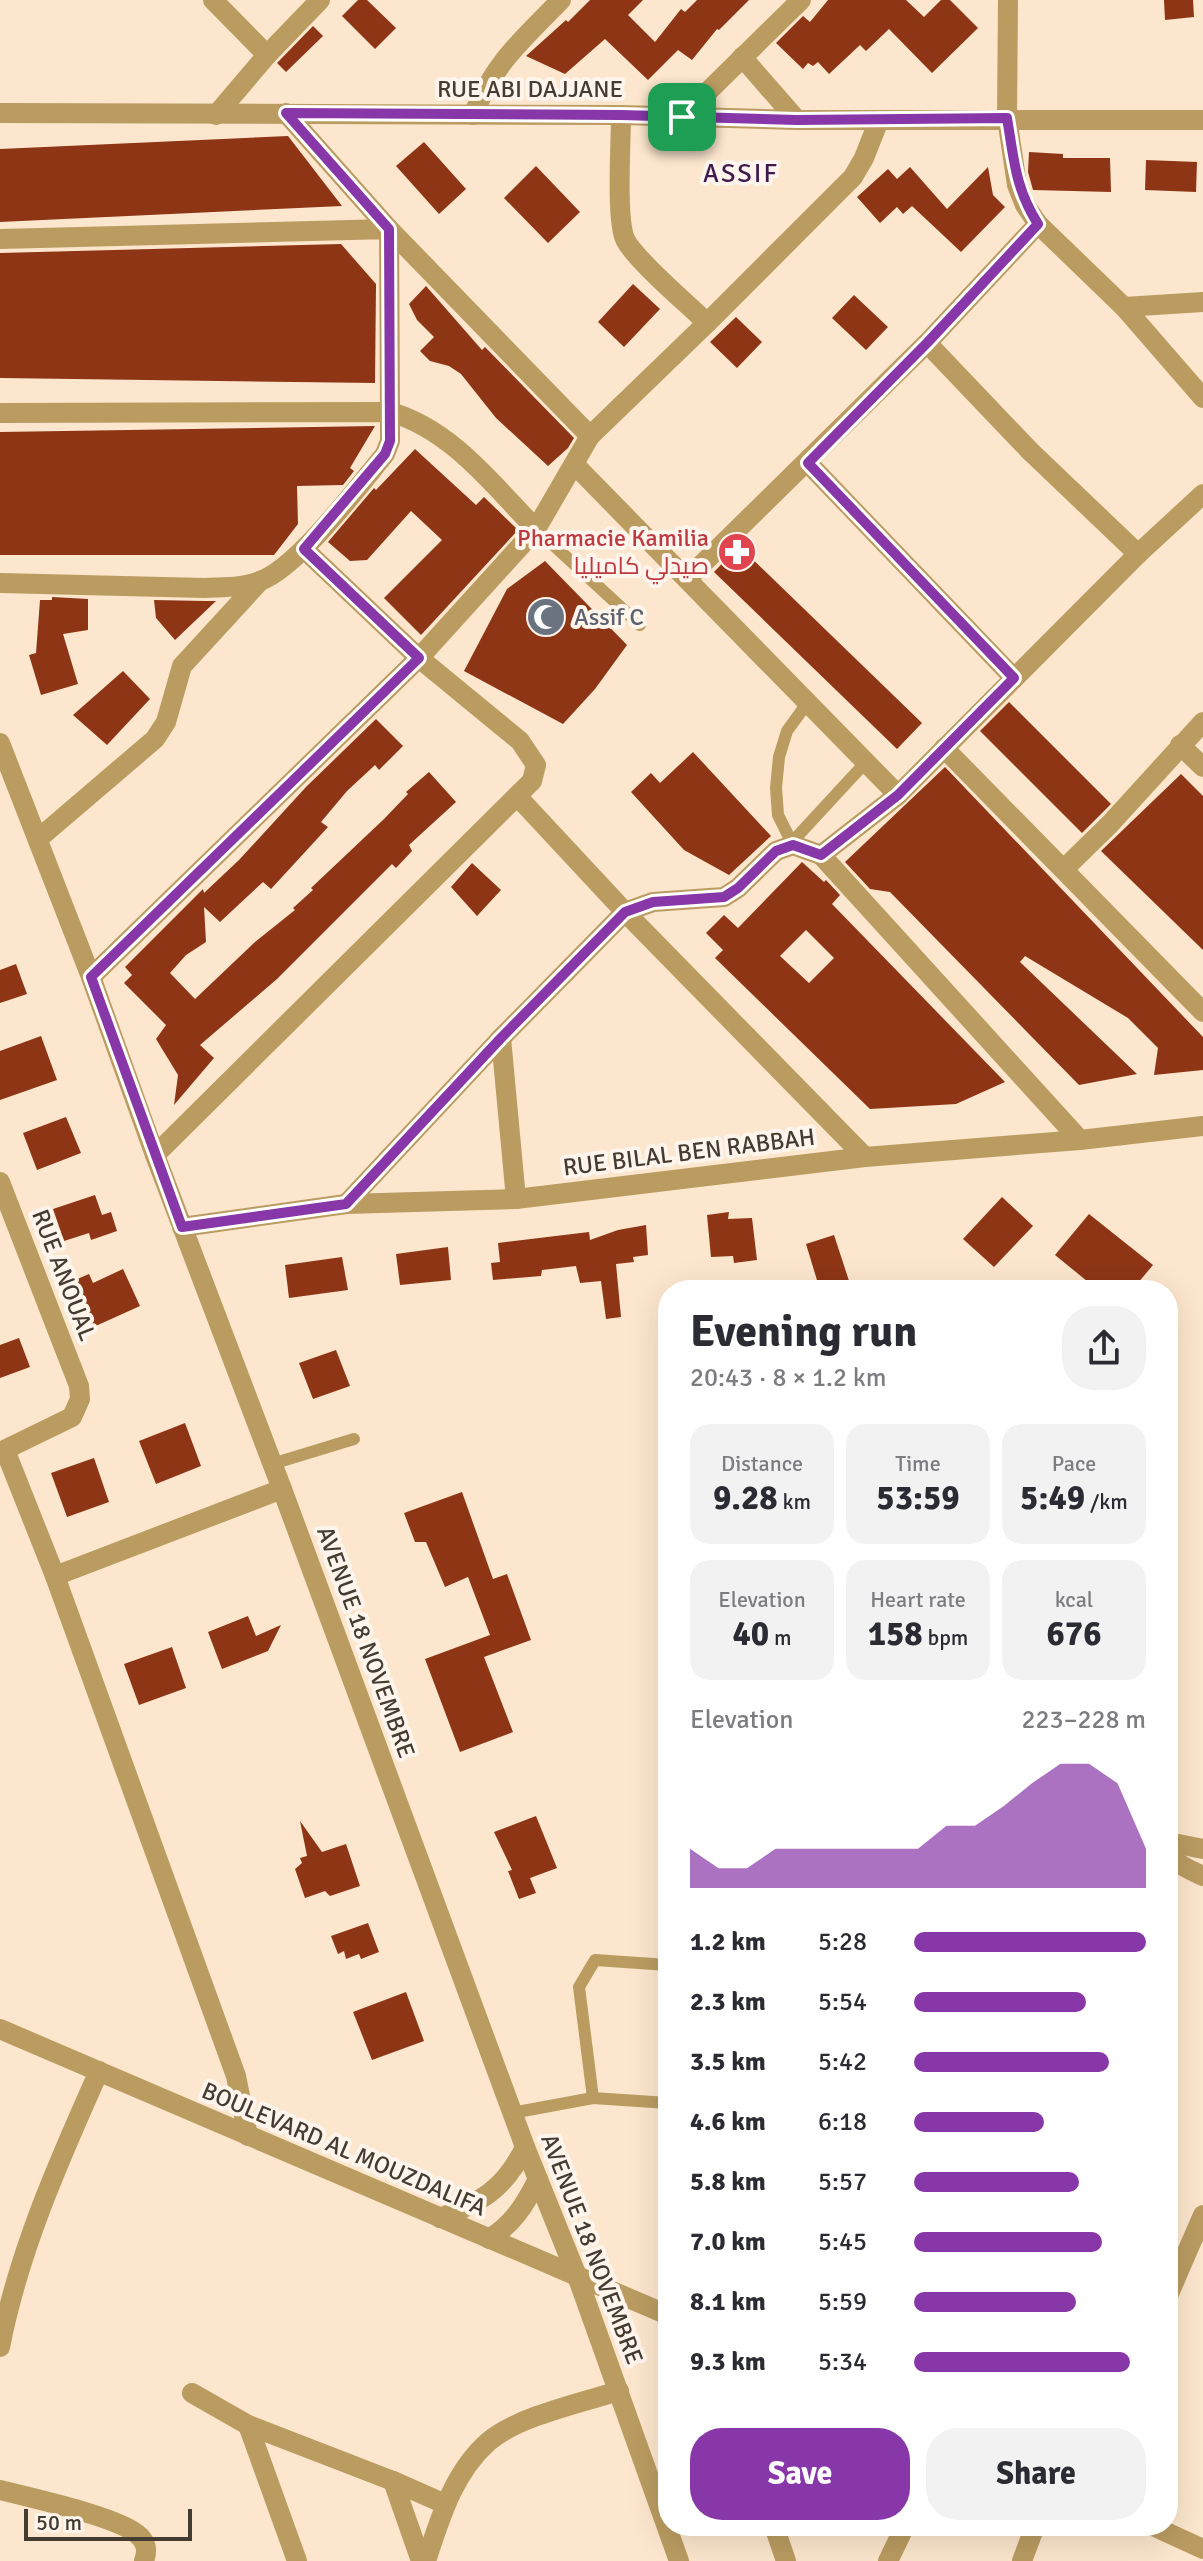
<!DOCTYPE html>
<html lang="en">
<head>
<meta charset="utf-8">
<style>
	body { margin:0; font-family:Signika,Cairo,sans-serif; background:#f2f2f3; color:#2b2b33; height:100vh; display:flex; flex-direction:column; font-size:30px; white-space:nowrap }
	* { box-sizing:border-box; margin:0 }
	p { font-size:26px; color:#7c7c81 }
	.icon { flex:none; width:44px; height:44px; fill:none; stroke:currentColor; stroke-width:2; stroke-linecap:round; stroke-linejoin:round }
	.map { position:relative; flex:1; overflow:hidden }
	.side { position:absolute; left:658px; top:1280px; width:520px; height:1256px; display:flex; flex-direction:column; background:#fff; border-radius:32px; box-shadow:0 8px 32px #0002 }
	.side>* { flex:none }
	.scale { position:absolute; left:24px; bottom:20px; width:168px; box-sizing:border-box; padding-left:8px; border:4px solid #443b31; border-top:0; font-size:22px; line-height:28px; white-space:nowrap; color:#443b31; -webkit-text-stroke:6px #fff5ec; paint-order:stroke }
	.pin { position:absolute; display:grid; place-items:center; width:68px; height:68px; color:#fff; margin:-34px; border-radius:16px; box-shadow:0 4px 12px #0006 }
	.round { display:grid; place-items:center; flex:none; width:84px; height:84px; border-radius:32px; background:#f2f2f3 }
	.summary { display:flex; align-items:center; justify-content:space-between; height:136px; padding:0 32px }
	h1 { font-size:44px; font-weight:800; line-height:60px }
	.figures { display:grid; grid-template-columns:repeat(3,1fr); gap:12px; height:136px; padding:8px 32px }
	.figures div { display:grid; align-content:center; border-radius:20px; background:#f2f2f3; text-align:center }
	.figures b { font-size:34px; font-weight:800 }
	.figures small { font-size:22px; font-weight:400 }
	.figures p { font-size:22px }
	.chart { height:224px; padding:16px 32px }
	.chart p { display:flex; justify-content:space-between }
	.chart svg { width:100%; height:144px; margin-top:8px; fill:#8737a7; opacity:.7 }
	.action { display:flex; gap:16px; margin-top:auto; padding:16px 32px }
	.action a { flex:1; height:92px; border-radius:32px; background:#8737a7; color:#fff; font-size:32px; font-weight:800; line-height:92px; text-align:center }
	.action a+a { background:#f2f2f3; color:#2b2b33 }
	ul { padding:0 32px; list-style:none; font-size:26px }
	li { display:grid; grid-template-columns:128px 96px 1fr; align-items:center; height:60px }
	li i { height:20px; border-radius:10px; background:#8737a7 }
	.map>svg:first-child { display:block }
</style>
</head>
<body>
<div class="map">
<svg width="1203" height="2561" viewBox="0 0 1203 2561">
	<rect width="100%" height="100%" fill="#fce6cd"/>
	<g fill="#8e3516" fill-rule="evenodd">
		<polygon points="358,0 367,0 396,28 375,49 342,16"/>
		<polygon points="590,0 643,0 628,15 655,42 681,9 685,12 697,0 749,0 719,30 717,29 692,60 678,50 648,80 605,39 565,74 526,56 566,20 568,22"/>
		<polygon points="828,0 906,0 924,17 941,0 950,0 978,28 932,73 889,29 866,51 860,45 829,74 818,62 813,66 808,63 803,69 776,43 803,16 810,22"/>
		<polygon points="1164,0 1193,0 1194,17 1165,20"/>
		<polygon points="313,26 323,36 286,72 277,63"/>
		<polygon points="288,136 342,206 0,222 0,149"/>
		<polygon points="424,142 466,189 439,214 396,166"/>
		<polygon points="1029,152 1063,154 1063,158 1110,158 1111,192 1033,190 1028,172"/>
		<polygon points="1146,160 1197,162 1196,192 1145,190"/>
		<polygon points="536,166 580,212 548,243 504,198"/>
		<polygon points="910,167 947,209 988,167 993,195 1005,207 961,252 912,206 903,214 897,207 880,223 857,197 888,169 897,179"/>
		<polygon points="341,244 376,284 375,383 0,378 0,253"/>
		<polygon points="633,284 660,309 624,347 598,322"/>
		<polygon points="426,286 482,350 485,347 574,438 568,448 548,466 496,418 461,374 449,366 430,361 420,351 434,337 417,320 409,304"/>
		<polygon points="854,295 888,327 866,350 832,318"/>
		<polygon points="736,317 762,342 737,368 710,342"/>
		<polygon points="375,426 350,468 354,471 343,485 297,486 298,524 274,555 0,555 0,432"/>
		<polygon points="415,449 476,505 484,497 518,530 421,635 384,598 442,540 411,511 367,560 350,561 328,542 374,488 376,490"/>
		<polygon points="739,546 922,723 897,749 714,572"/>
		<polygon points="545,561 627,645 595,689 563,724 464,671 507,589"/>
		<polygon points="52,597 88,599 88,630 63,634 78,684 41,695 29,655 36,653 40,600 52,600"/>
		<polygon points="154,600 205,601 216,601 175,640 156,618"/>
		<polygon points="123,671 150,699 107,745 73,715"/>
		<polygon points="1009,702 1111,804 1082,833 980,731"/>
		<polygon points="376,719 403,746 379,770 375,765 347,791 321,822 328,827 271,889 263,882 220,922 204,907 206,942 186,955 170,973 195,999 255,942 295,910 293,908 313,890 311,888 384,819 408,794 406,792 429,772 456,802 409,845 412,851 396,868 392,864 277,979 200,1045 214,1058 174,1105 178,1075 156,1039 166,1025 124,983 132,975 125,967 203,889 204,893 239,860 306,787"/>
		<polygon points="693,752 771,836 729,875 684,850 631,792 651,773 660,783"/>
		<polygon points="945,767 1203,1037 1203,1070 1154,1075 1158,1048 1128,1018 1025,956 1020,962 1137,1074 1079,1085 890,892 870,889 845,862"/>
		<polygon points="1181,774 1203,796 1203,950 1101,851"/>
		<path d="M802 862 824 882 826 880 840 895 832 904 1005 1082 956 1104 870 1109 715 958 723 950 706 933 724 915 738 928ZM806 930 834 958 809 983 780 956Z"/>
		<polygon points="472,863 501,890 477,916 451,887"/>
		<polygon points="16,964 27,994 0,1003 0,970"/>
		<polygon points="41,1036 57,1080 0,1100 0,1051"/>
		<polygon points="66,1117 81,1153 37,1170 23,1133"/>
		<polygon points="95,1195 102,1215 111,1212 117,1231 91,1240 89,1233 64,1241 53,1209"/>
		<polygon points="1002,1197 1033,1226 994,1267 963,1239"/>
		<polygon points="729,1212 728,1219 752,1218 757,1260 734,1263 733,1256 711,1257 707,1215"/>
		<polygon points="1089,1214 1153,1265 1132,1290 1098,1290 1055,1255"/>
		<polygon points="646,1225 648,1255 633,1257 634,1262 616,1264 621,1317 606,1319 601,1281 580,1283 576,1266 542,1270 541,1276 493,1280 491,1263 500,1262 498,1243 589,1232 590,1240 618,1230"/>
		<polygon points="834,1235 852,1290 820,1290 806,1244"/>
		<polygon points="448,1247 451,1280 400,1285 396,1254"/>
		<polygon points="342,1257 348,1290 289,1298 285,1265"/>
		<polygon points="123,1269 140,1306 89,1329 68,1283 89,1274 93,1283"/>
		<polygon points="19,1338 30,1367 0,1378 0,1345"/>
		<polygon points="336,1350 350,1386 313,1399 299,1363"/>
		<polygon points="185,1423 201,1466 156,1484 139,1441"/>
		<polygon points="94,1458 109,1502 67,1517 51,1473"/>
		<polygon points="462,1492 493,1579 507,1574 531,1640 484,1657 513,1732 460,1752 425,1659 490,1635 468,1577 445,1587 426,1542 415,1542 404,1513"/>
		<polygon points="248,1616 256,1636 281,1625 268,1651 222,1669 208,1632"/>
		<polygon points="172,1647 186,1688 139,1705 124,1664"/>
		<polygon points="536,1816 557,1868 530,1878 536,1893 519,1899 508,1871 512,1870 494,1832"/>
		<polygon points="300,1821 322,1852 346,1844 360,1886 330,1896 325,1891 305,1898 295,1869 302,1863 300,1858 307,1856"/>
		<polygon points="368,1923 379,1952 361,1959 359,1954 346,1959 344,1951 338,1954 331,1936"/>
		<polygon points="406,1992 424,2041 372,2060 353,2012"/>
	</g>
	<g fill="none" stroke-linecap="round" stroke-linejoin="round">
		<g stroke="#ba9c61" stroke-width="12">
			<polyline points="536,529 640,625"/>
			<polyline points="793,841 866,762"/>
			<polyline points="793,845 778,815 776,788 779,757 787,731 808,702"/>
			<polyline points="272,1464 354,1439"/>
			<polyline points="668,1965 595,1960 579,1987 593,2098 668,2103"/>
			<polyline points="512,2113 593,2098"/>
		</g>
		<g stroke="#ba9c61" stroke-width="20">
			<polyline points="213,0 267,55"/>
			<polyline points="1008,0 1007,118 1017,185 1025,205 1038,224 1124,307 1203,398"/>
			<polyline points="742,57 797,120"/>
			<polyline points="0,113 621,115 797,120 1203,120"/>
			<polyline points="286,113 389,229 590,436"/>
			<polyline points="216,115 267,55 320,0"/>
			<path d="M473 115C494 63 523 39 561 0"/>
			<path d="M621 115C621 143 616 218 625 239 634 259 689 305 707 323"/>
			<polyline points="682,117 801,0"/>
			<path d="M0 239 389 229 390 412C451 429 493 485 536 529"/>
			<polyline points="1124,307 1203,302"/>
			<polyline points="927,343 1030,451 1138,554"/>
			<path d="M0 413 390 412V441L385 454C358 487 297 568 260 581 243 588 223 587 205 588L0 583"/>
			<polyline points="808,463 1014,678"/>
			<polyline points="574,464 898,795"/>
			<polyline points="688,578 927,343 1038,224"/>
			<polyline points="1180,745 1203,767"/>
			<polyline points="944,748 1203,1012"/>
			<polyline points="517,796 625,912 865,1157"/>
			<polyline points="38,839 155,739 166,722 182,666 260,581"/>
			<polyline points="821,855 898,795 1138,554 1203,494"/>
			<polyline points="1064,869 1110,824 1203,722"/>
			<polyline points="91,977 419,658 536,529 590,436 707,323 853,177 864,158 879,120"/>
			<polyline points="501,1038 516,1199"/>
			<polyline points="155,1155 532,781 536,765 520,741 419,658 304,549"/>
			<polyline points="0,1182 79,1386 80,1399 72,1417 0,1452"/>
			<polyline points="346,1204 501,1038 625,912 653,902 724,897 738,888 776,851 793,845 821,855 1080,1140"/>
			<polyline points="182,1227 346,1204 516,1199 865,1157 1080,1140 1203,1126"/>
			<polyline points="5,1450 55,1576 236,2076 248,2136"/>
			<polyline points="55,1576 282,1489"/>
			<polyline points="1168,1842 1203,1849"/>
			<path d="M1169 1842C1168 1863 1187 1868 1203 1876"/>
			<polyline points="0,2029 668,2315"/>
			<polyline points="1168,2296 1203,2215"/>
			<path d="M0 2347C19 2250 59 2161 99 2071"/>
			<polyline points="192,2393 248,2425 393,2481 445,2504"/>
			<polyline points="248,2425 297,2561"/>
			<polyline points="393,2481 421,2561"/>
			<path d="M0 2490C31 2498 115 2516 137 2534 146 2541 148 2550 144 2561"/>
			<polyline points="774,2526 786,2561"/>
			<polyline points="1153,2526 1203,2549"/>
			<path d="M426 2561C440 2519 453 2473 488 2442 516 2417 583 2402 619 2391"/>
			<polyline points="888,2561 905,2526"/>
			<polyline points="1022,2561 1035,2526"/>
		</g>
		<g stroke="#ba9c61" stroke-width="20">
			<polyline points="0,743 91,977 155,1155 282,1489 525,2147 577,2276 679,2561"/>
			<path d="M440 2218C481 2202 505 2189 525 2147"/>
			<path d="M489 2239C513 2224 525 2205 538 2179"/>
		</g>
	</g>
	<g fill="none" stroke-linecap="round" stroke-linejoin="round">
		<defs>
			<path id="route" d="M286 113 621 115 797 120 1007 118C1014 159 1015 188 1038 224L927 343 808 463 1014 678 898 795 821 855 793 845 776 851 738 888 724 897 653 902 625 912 501 1038 346 1204 182 1227 91 977 419 658 304 549 385 454 390 441 389 229Z"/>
		</defs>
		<use href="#route" stroke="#fff" stroke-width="16"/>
		<use href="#route" stroke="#8737a7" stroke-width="10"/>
	</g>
	<defs>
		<symbol id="pharmacy-disc" viewBox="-11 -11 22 22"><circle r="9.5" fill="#e0444e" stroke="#fff5ec"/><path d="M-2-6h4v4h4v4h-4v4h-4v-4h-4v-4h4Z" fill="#fff"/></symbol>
		<symbol id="mosque-disc" viewBox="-11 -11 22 22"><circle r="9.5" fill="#6b7280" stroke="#fff5ec"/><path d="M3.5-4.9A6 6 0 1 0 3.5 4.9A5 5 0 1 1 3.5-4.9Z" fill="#fff"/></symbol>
	</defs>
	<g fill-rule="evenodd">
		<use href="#pharmacy-disc" x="715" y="530" width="44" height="44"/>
		<use href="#mosque-disc" x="524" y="595" width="44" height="44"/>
	</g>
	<g text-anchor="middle" stroke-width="8" stroke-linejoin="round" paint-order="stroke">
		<g font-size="24" fill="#443b31" stroke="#fff5ec">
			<text x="530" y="97">RUE ABI DAJJANE</text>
			<text transform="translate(689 1152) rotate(-7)" y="8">RUE BILAL BEN RABBAH</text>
			<text transform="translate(64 1275) rotate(69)" y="8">RUE ANOUAL</text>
			<text transform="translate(366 1642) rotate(70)" y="8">AVENUE 18 NOVEMBRE</text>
			<text transform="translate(344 2149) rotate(23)" y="8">BOULEVARD AL MOUZDALIFA</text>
			<text transform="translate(592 2249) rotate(69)" y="8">AVENUE 18 NOVEMBRE</text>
		</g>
		<g font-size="24" fill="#be3a42" stroke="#fff5ec" text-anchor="end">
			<text x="709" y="546">Pharmacie Kamilia<tspan x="709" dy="28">صيدلي كاميليا</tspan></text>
		</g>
		<g font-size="24" fill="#5b616d" stroke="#fff5ec" text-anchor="start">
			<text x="574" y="625">Assif C</text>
		</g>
		<g font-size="26" letter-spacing="2" fill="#40194f" stroke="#fff5ec">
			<text x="741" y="182">ASSIF</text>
		</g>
	</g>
</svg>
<div class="scale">50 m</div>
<div class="pin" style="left:682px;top:117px;background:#1e9e55"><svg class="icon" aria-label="arrive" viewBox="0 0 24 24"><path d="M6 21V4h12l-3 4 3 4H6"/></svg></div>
<section class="side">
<div class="summary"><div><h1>Evening run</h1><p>20:43 · 8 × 1.2 km</p></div><a class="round"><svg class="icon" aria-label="share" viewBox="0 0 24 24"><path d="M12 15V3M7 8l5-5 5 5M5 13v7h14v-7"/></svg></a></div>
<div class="figures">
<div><p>Distance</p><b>9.28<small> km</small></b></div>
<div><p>Time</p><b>53:59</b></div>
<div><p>Pace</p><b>5:49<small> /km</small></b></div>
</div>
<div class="figures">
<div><p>Elevation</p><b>40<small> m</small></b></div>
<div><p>Heart rate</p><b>158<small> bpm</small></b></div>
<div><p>kcal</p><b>676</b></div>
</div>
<div class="chart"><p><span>Elevation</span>223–228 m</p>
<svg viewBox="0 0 160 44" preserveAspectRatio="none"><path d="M0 44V32L10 38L20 38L30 32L40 32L50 32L60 32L70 32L80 32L90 25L100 25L110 19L120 12L130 6L140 6L150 12L160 32V44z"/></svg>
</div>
<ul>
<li><b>1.2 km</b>5:28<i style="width:100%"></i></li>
<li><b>2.3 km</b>5:54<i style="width:74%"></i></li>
<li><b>3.5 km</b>5:42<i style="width:84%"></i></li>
<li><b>4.6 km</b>6:18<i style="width:56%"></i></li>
<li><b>5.8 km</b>5:57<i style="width:71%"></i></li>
<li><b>7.0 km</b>5:45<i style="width:81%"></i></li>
<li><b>8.1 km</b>5:59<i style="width:70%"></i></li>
<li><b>9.3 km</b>5:34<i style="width:93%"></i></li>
</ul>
<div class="action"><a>Save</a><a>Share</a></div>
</section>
</div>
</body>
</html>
